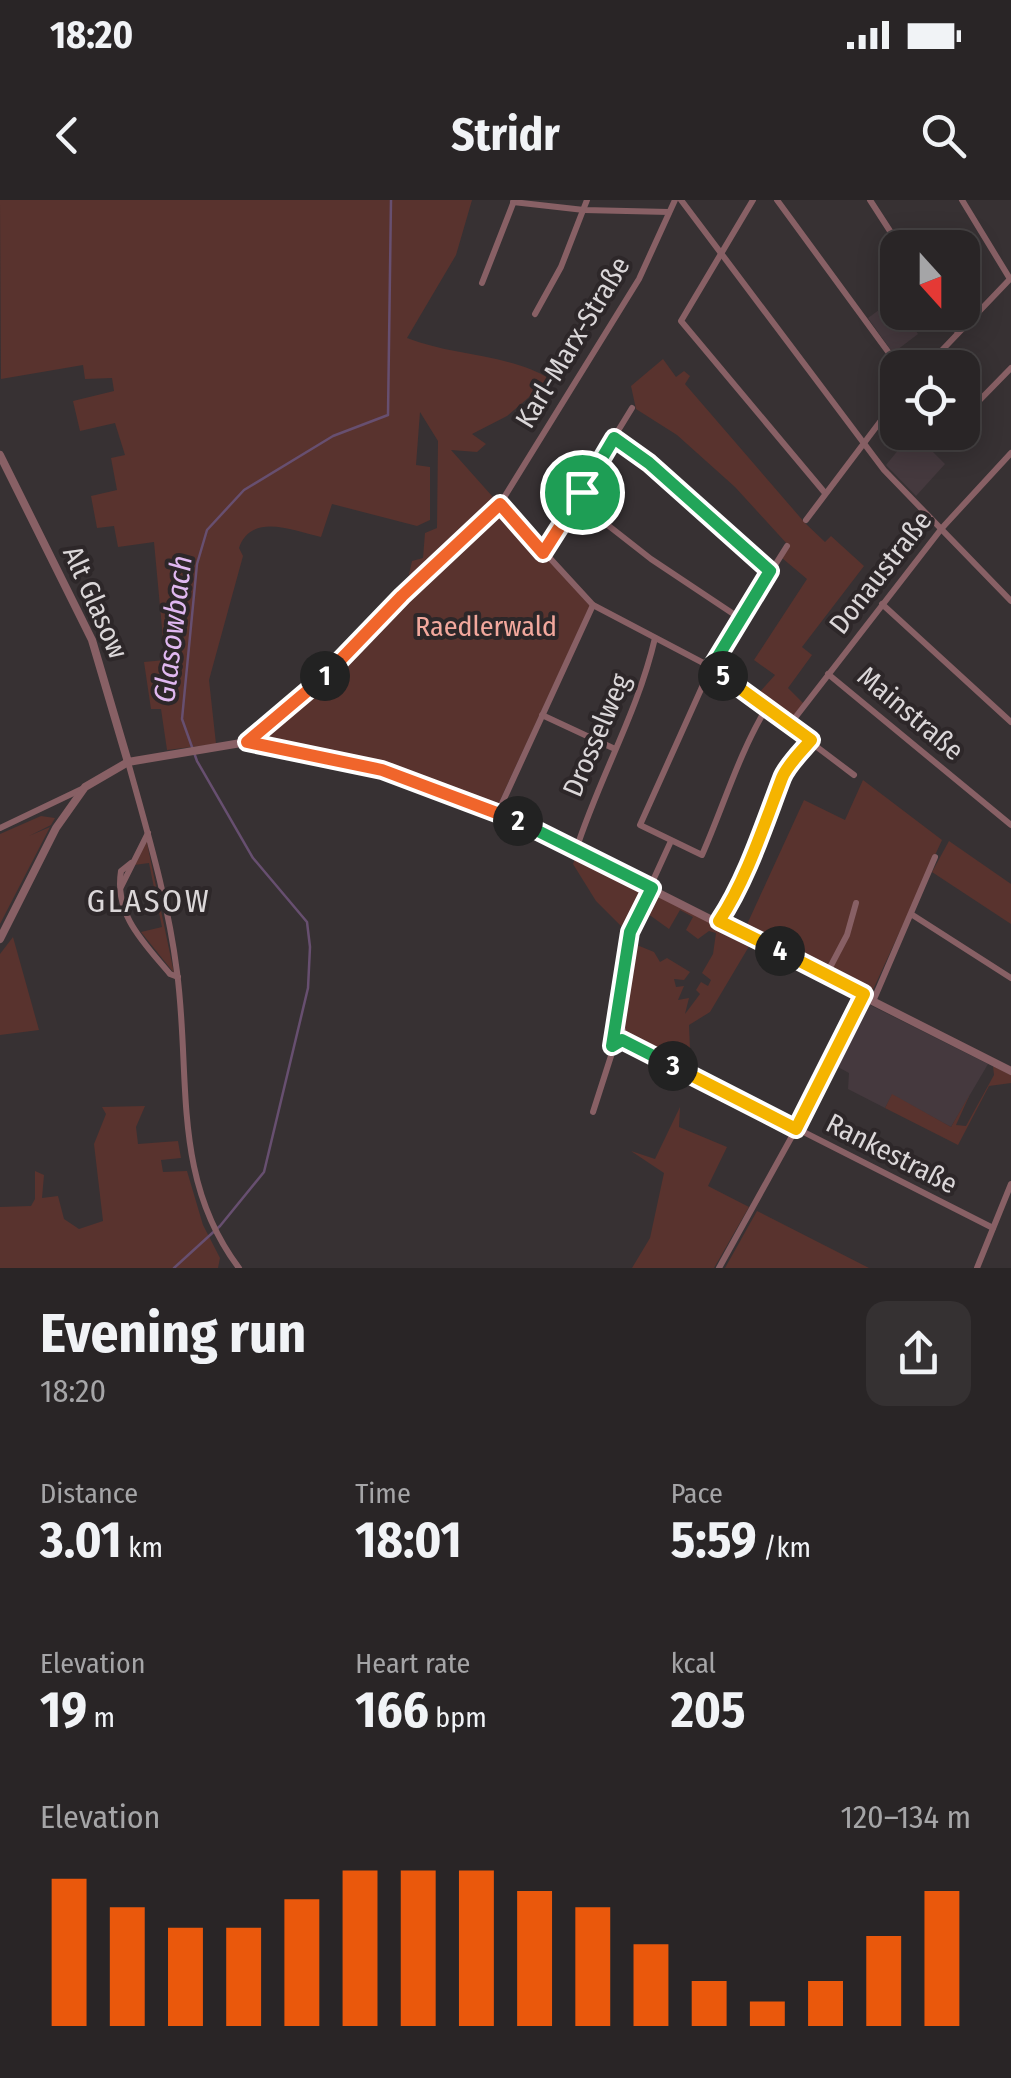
<!DOCTYPE html>
<html lang="en">
<head>
<meta charset="utf-8">
<style>
	body { margin:0; font-family:"Fira Sans Condensed",sans-serif; background:#353132; color:#f1f3f6; height:100vh; display:flex; flex-direction:column; font-size:38px; white-space:nowrap }
	* { box-sizing:border-box; margin:0 }
	p { font-size:32px; color:#a5a5a7 }
	.icon { flex:none; width:55px; height:55px; fill:none; stroke:currentColor; stroke-width:2; stroke-linecap:round; stroke-linejoin:round }
	.map { position:relative; height:1068px; overflow:hidden }
	.side { display:flex; flex-direction:column; background:#292526; flex:1 }
	.side>* { flex:none }
	.needle { width:65px; rotate:159deg }
	.buttons { position:absolute; left:880px; top:30px; display:grid; gap:20px }
	.buttons a { display:grid; place-items:center; width:100px; height:100px; border-radius:20px; background:#292526; box-shadow:0 5px 25px #0003,0 0 0 2px #454243; font-size:50px }
	.pin { position:absolute; display:grid; place-items:center; width:85px; height:85px; color:#fff; margin:-42px; border:5px solid #fff; border-radius:50%; box-shadow:0 2px 10px #0007 }
	.km { position:absolute; width:50px; height:50px; margin:-25px; border-radius:50%; background:#222; color:#fff; font-size:28px; line-height:50px; text-align:center }
	.round { display:grid; place-items:center; flex:none; width:105px; height:105px; border-radius:20px; background:#353132 }
	.summary { display:flex; align-items:center; justify-content:space-between; height:170px; padding:0 40px }
	h1 { font-size:55px; font-weight:700; line-height:75px }
	.stats { display:grid; grid-template-columns:repeat(3,1fr); gap:15px; height:170px; padding:10px 40px }
	.stats div { display:grid; align-content:center }
	.stats b { font-size:50px; font-weight:700 }
	.stats small { font-size:28px; font-weight:400 }
	.stats p { font-size:28px }
	.chart { height:280px; padding:20px 40px }
	.chart p { display:flex; justify-content:space-between }
	.chart svg { width:100%; height:180px; margin-top:10px; stroke:#ea580c; stroke-width:6 }
	.status { display:flex; justify-content:space-between; align-items:center; height:70px; padding:0 50px; background:#292526; direction:ltr }
	.status svg { height:28px; fill:currentColor }
	header { display:flex; justify-content:space-between; align-items:center; height:130px; padding:0 40px; background:#292526; font-size:45px; font-weight:700 }
	.map>svg:first-child { display:block }
</style>
</head>
<body>
<div class="status"><b>18:20</b><svg viewBox="0 0 49 12"><path d="M0 12V9h3v3zM5 12V6h3v6zM10 12V3h3v9zM15 12V0h3v12zM26 1h20v11H26zM47 4h2v5h-2z"/></svg></div>
<header><svg class="icon" aria-label="back" viewBox="0 0 24 24"><path d="M15 5l-7 7 7 7"/></svg>Stridr<svg class="icon" aria-label="search" viewBox="0 0 24 24"><circle cx="10" cy="10" r="6"/><path d="M15 15l6 6"/></svg></header>
<div class="map">
<svg width="1011" height="1068" viewBox="0 0 1011 1068">
	<rect width="100%" height="100%" fill="#373133"/>
	<g fill="#45393e">
		<polygon points="894,99 898,112 903,113 918,134 893,153 868,118"/>
		<polygon points="913,232 945,264 916,296 886,265"/>
		<polygon points="868,804 988,864 951,927 892,895 885,908 848,889 849,873 836,866"/>
	</g>
	<g fill="#59332e">
		<path d="M0 0H472L456 55 407 138C452 156 510 154 550 179L507 216 472 234 486 244 477 252 451 250 590 406 496 609 445 589 260 540 403 402 412 361 423 358 425 333 437 328 438 241 420 212 416 265 430 267V320L417 326 332 304 321 337C294 331 251 312 239 348L243 356 209 480 216 544 167 550 161 509H151L144 462 165 460 154 342 118 347 114 326 97 328 91 296 117 290 111 258 125 255 115 223 80 231 73 201 114 191 112 178 85 179 83 165 1 179Z"/>
		<polygon points="663,159 676,177 684,171 690,176 685,184 805,323 825,342 831,336 864,366 802,447 812,455 788,488 804,504 790,520 757,495 775,475 754,460 807,379 782,358 788,345 735,287 677,235 636,209 631,186"/>
		<polygon points="863,580 942,640 871,794 744,731 804,600 845,620"/>
		<polygon points="41,616 55,618 51,625 29,636 50,627 0,724 0,634"/>
		<polygon points="146,638 174,773 141,732 162,727 149,663 134,665"/>
		<polygon points="949,641 1011,684 1011,724 932,672"/>
		<polygon points="576,656 647,692 626,731 596,701 573,664"/>
		<polygon points="652,693 751,743 710,812 689,825 691,874 615,836 632,743 654,752 660,762 667,758 690,772 684,780 674,779 676,787 684,786 678,800 689,798 685,814 700,794 696,790 701,782 708,786 711,780 702,773 713,754 716,733 709,731 698,739 686,730 693,717 680,710 669,729 644,711"/>
		<polygon points="13,737 39,830 0,835 0,754"/>
		<polygon points="993,866 1011,875 1011,883 989,886 958,945 885,908 892,894 951,927 970,894 956,925 966,926 994,875"/>
		<polygon points="145,906 136,927 138,944 178,941 181,958 161,960 163,972 187,971 203,1025 220,1058 218,1068 0,1068 0,1007 31,1006 35,999 35,971 44,975 42,998 58,996 64,1019 79,1029 103,1021 94,944 106,914 102,907"/>
		<polygon points="680,907 679,927 727,947 708,986 749,1007 714,1068 632,1068 650,1038 664,973 631,951 655,959"/>
		<polygon points="757,1011 869,1068 725,1068"/>
	</g>
	<g fill="none" stroke-linecap="round" stroke-linejoin="round">
		<polyline stroke="#674f70" stroke-width="2.5" points="174,1068 220,1026 264,972 308,788 310,747 307,722 253,658 197,561 182,519 197,364 207,330 244,290 333,236 388,215 391,0"/>
		<g stroke="#886065" stroke-width="6">
			<polyline points="681,0 884,270 1011,401"/>
			<polyline points="753,0 681,121 825,293"/>
			<polyline points="777,0 900,168"/>
			<polyline points="870,0 901,48"/>
			<polyline points="962,0 1010,79"/>
			<polyline points="513,2 584,10 669,12"/>
			<polyline points="482,83 514,1"/>
			<polyline points="945,112 957,131"/>
			<polyline points="535,114 561,67 587,0"/>
			<polyline points="925,168 1010,79"/>
			<polyline points="970,210 1011,168"/>
			<polyline points="615,238 649,263 771,371"/>
			<polyline points="577,301 651,359 741,419"/>
			<polyline points="500,304 593,405 711,467 854,575"/>
			<polyline points="806,320 898,198"/>
			<polyline points="543,353 632,208"/>
			<polyline points="882,404 1011,522"/>
			<polyline points="828,474 1011,625"/>
			<path d="M767 507C739 553 724 605 702 655L640 625 711 467 787 346"/>
			<polyline points="542,515 615,549"/>
			<polyline points="791,523 942,328 1011,253"/>
			<polyline points="248,541 300,500 500,304 639,79 675,0"/>
			<path d="M128 562C147 631 168 700 177 772 191 877 171 978 239 1068"/>
			<polyline points="498,612 593,405"/>
			<polyline points="0,628 84,588"/>
			<path d="M576 650C599 578 638 512 655 438"/>
			<path d="M131 663 121 671C114 715 144 743 170 774L178 777"/>
			<polyline points="121,687 148,633"/>
			<polyline points="650,687 671,641"/>
			<polyline points="911,714 1011,778"/>
			<path d="M719 721C757 665 767 596 811 540"/>
			<polyline points="826,775 847,735 856,703"/>
			<polyline points="874,799 935,657"/>
			<polyline points="618,816 627,842"/>
			<polyline points="612,846 622,840 628,843 993,1028"/>
			<polyline points="593,912 611,856 630,732 652,688"/>
			<polyline points="719,1068 796,929 863,795"/>
			<polyline points="977,1068 1011,984"/>
		</g>
		<g stroke="#886065" stroke-width="8">
			<polyline points="0,255 92,440 128,562"/>
			<polyline points="0,739 56,628 85,587 128,562 247,542 382,570 498,612 1011,871"/>
		</g>
	</g>
	<g fill="none" stroke-linecap="round" stroke-linejoin="round">
		<defs>
			<polyline id="split-1" points="325,476 402,396 500,304 543,353 582,292"/>
			<polyline id="split-2" points="325,476 247,542 382,570 518,621"/>
			<polyline id="split-3" points="518,621 652,688 630,732 612,846 622,840 673,866"/>
			<polyline id="split-4" points="673,866 796,929 864,794 780,751"/>
			<path id="split-5" d="M723 476 811 540C802 551 787 565 782 578 764 625 746 681 719 721L780 751"/>
			<polyline id="split-6" points="582,292 614,238 649,263 770,371 711,468 723,476"/>
		</defs>
		<use href="#split-1" stroke="#fff" stroke-width="20"/>
		<use href="#split-2" stroke="#fff" stroke-width="20"/>
		<use href="#split-3" stroke="#fff" stroke-width="20"/>
		<use href="#split-4" stroke="#fff" stroke-width="20"/>
		<use href="#split-5" stroke="#fff" stroke-width="20"/>
		<use href="#split-6" stroke="#fff" stroke-width="20"/>
		<use href="#split-1" stroke="#f0652b" stroke-width="12"/>
		<use href="#split-2" stroke="#f0652b" stroke-width="12"/>
		<use href="#split-3" stroke="#22a559" stroke-width="12"/>
		<use href="#split-4" stroke="#f5b400" stroke-width="12"/>
		<use href="#split-5" stroke="#f5b400" stroke-width="12"/>
		<use href="#split-6" stroke="#22a559" stroke-width="12"/>
	</g>
	<g text-anchor="middle" stroke-width="8" stroke-linejoin="round" paint-order="stroke">
		<g font-size="28" fill="#dbd7d9" stroke="#2d2729">
			<text transform="translate(572 142) rotate(-59)" y="10">Karl-Marx-Straße</text>
			<text transform="translate(880 372) rotate(-52)" y="10">Donaustraße</text>
			<text transform="translate(96 402) rotate(66)" y="10">Alt Glasow</text>
			<text transform="translate(911 513) rotate(40)" y="10">Mainstraße</text>
			<text transform="translate(596 535) rotate(-67)" y="10">Drosselweg</text>
			<text transform="translate(892 953) rotate(27)" y="10">Rankestraße</text>
		</g>
		<g font-size="28" fill="#f2a89d" stroke="#2d2729">
			<text x="486" y="436">Raedlerwald</text>
		</g>
		<g font-size="30" font-style="italic" fill="#e0b8f1" stroke="#2d2729">
			<text transform="translate(173 429) rotate(-83)" y="10">Glasowbach</text>
		</g>
		<g font-size="32" letter-spacing="2.5" fill="#dbd7d9" stroke="#2d2729">
			<text x="149" y="712">GLASOW</text>
		</g>
	</g>
</svg>
<div class="buttons">
<a><svg class="needle" viewBox="-14 -14 28 28"><path d="M0-13l5 13h-10z" fill="#e53935"/><path d="M0 13l5-13h-10z" fill="#a5a5a7"/></svg></a>
<a><svg class="icon" aria-label="locate" viewBox="0 0 24 24"><circle cx="12" cy="12" r="6"/><path d="M12 2v4M12 18v4M2 12h4M18 12h4"/></svg></a>
</div>
<div class="pin" style="left:582px;top:292px;background:#1e9e55"><svg class="icon" aria-label="arrive" viewBox="0 0 24 24"><path d="M6 21V4h12l-3 4 3 4H6"/></svg></div>
<b class="km" style="left:325px;top:476px">1</b>
<b class="km" style="left:518px;top:621px">2</b>
<b class="km" style="left:673px;top:866px">3</b>
<b class="km" style="left:780px;top:751px">4</b>
<b class="km" style="left:723px;top:476px">5</b>
</div>
<section class="side">
<div class="summary"><div><h1>Evening run</h1><p>18:20</p></div><a class="round"><svg class="icon" aria-label="share" viewBox="0 0 24 24"><path d="M12 15V3M7 8l5-5 5 5M5 13v7h14v-7"/></svg></a></div>
<div class="stats">
<div><p>Distance</p><b>3.01<small> km</small></b></div>
<div><p>Time</p><b>18:01</b></div>
<div><p>Pace</p><b>5:59<small> /km</small></b></div>
</div>
<div class="stats">
<div><p>Elevation</p><b>19<small> m</small></b></div>
<div><p>Heart rate</p><b>166<small> bpm</small></b></div>
<div><p>kcal</p><b>205</b></div>
</div>
<div class="chart"><p><span>Elevation</span>120–134 m</p>
<svg viewBox="0 0 160 44" preserveAspectRatio="none"><path d="M5 44V8M15 44V15M25 44V20M35 44V20M45 44V13M55 44V6M65 44V6M75 44V6M85 44V11M95 44V15M105 44V24M115 44V33M125 44V38M135 44V33M145 44V22M155 44V11"/></svg>
</div>
</section>
</body>
</html>
